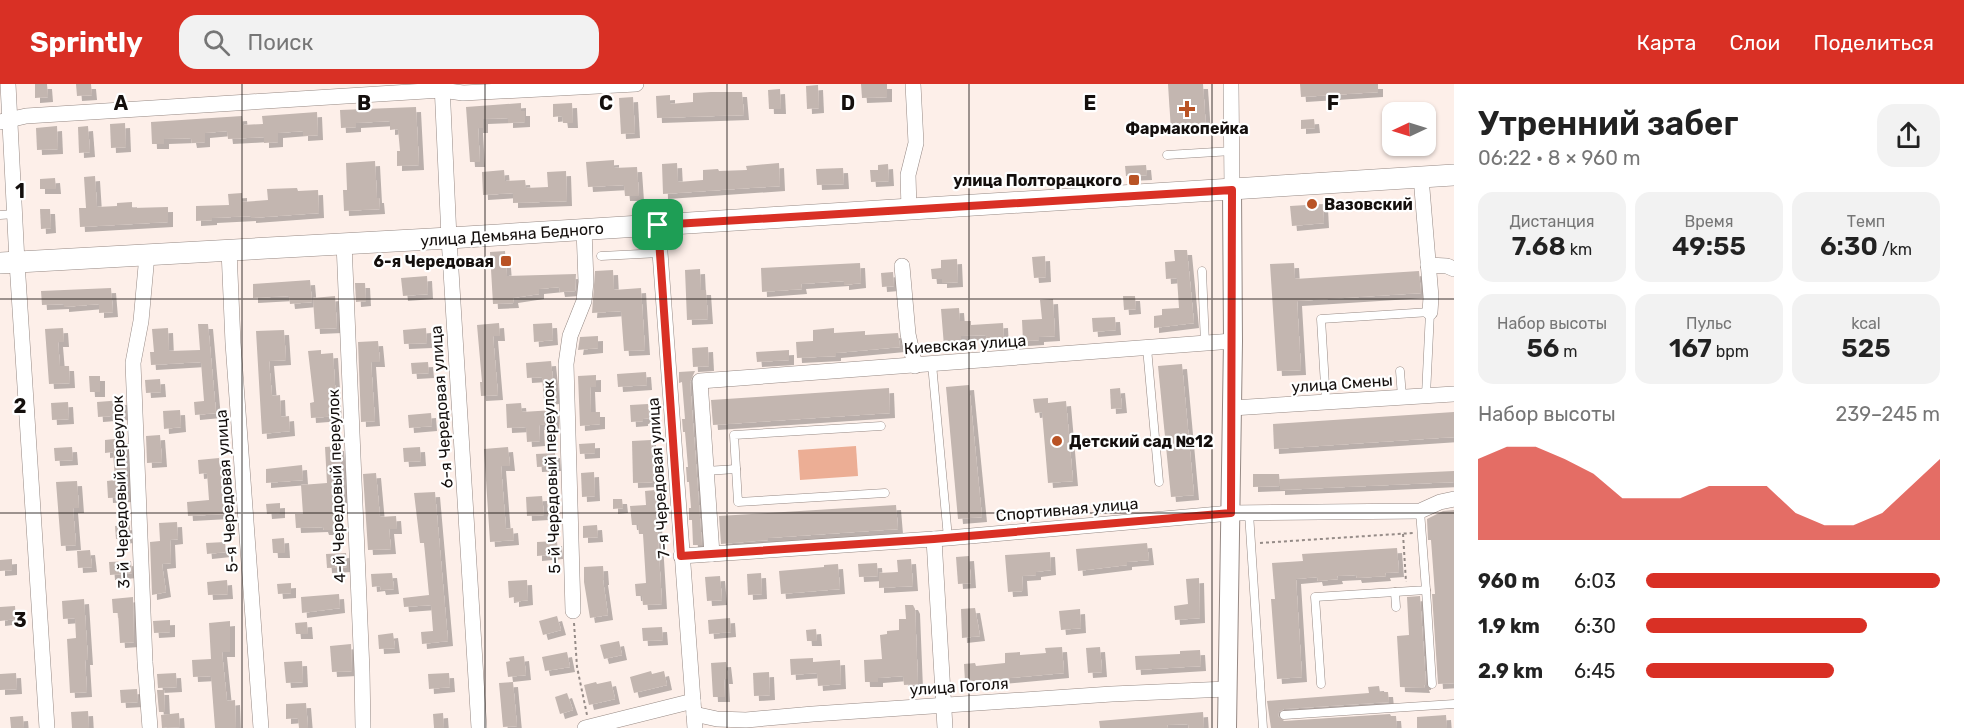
<!DOCTYPE html>
<html lang="ru">
<head>
<meta charset="utf-8">
<style>
	body { margin:0; font-family:Rubik,sans-serif; background:#f2f2f2; color:#222; height:100vh; display:flex; flex-direction:column; font-size:22px; white-space:nowrap }
	* { box-sizing:border-box; margin:0 }
	p { font-size:20px; color:#767676 }
	.icon { flex:none; width:33px; height:33px; fill:none; stroke:currentColor; stroke-width:2; stroke-linecap:round; stroke-linejoin:round }
	.map { position:relative; flex:1; overflow:hidden }
	.drawer { display:flex; flex-direction:column; background:#fff; width:510px }
	.drawer>* { flex:none }
	.needle { width:39px; rotate:266deg }
	.tools { position:absolute; left:1382px; top:18px; display:grid; gap:12px }
	.tools a { display:grid; place-items:center; width:54px; height:54px; border-radius:12px; background:#fff; box-shadow:0 2px 4px #0004; font-size:30px }
	.pin { position:absolute; display:grid; place-items:center; width:51px; height:51px; color:#fff; margin:-26px; border-radius:12px; box-shadow:0 3px 9px #0006 }
	.round { display:grid; place-items:center; flex:none; width:63px; height:63px; border-radius:18px; background:#f2f2f2 }
	.headline { display:flex; align-items:center; justify-content:space-between; height:102px; padding:0 24px }
	h1 { font-size:33px; font-weight:600; line-height:45px }
	.metrics { display:grid; grid-template-columns:repeat(3,1fr); gap:9px; height:102px; padding:6px 24px }
	.metrics div { display:grid; align-content:center; border-radius:15px; background:#f2f2f2; text-align:center }
	.metrics b { font-size:26px; font-weight:600 }
	.metrics small { font-size:16px; font-weight:400 }
	.metrics p { font-size:16px }
	.chart { height:168px; padding:12px 24px }
	.chart p { display:flex; justify-content:space-between }
	.chart svg { width:100%; height:108px; margin-top:6px; fill:#d93025; opacity:.7 }
	ul { padding:0 24px; list-style:none; font-size:20px }
	li { display:grid; grid-template-columns:96px 72px 1fr; align-items:center; height:45px }
	li i { height:15px; border-radius:8px; background:#d93025 }
	header { display:flex; align-items:center; gap:36px; box-sizing:border-box; height:84px; padding:0 30px; background:#d93025; color:#fff }
	header strong { font-size:28px }
	nav { display:flex; gap:33px; margin-inline-start:auto; font-size:21px }
	.search { width:420px; height:54px; background:#f2f2f2; display:flex; align-items:center; gap:15px; box-sizing:border-box; padding:0 21px; border-radius:18px; color:#767676; font-size:22px }
	main { display:flex; flex:1; min-height:0 }
	.map>svg:first-child { display:block }
</style>
</head>
<body>
<header>
<strong>Sprintly</strong>
<div class="search"><svg class="icon" aria-label="search" viewBox="0 0 24 24"><circle cx="10" cy="10" r="6"/><path d="M15 15l6 6"/></svg>Поиск</div>
<nav><a>Карта</a><a>Слои</a><a>Поделиться</a></nav>
</header>
<main>
<div class="map">
<svg width="1454" height="644" viewBox="0 0 1454 644">
	<defs>
		<filter id="shadow"><feDropShadow dx="5" dy="5" stdDeviation="0" flood-color="#0004"/></filter>
	</defs>
	<rect width="100%" height="100%" fill="#fdefe9"/>
	<polygon fill="#ecae95" points="856,362 858,392 800,396 798,366"/>
	<g fill="#c3b6b0" filter="url(#shadow)">
		<polygon points="35,0 47,0 48,13 35,14"/>
		<polygon points="76,0 91,0 92,11 77,12"/>
		<polygon points="861,0 887,0 887,13 862,14"/>
		<polygon points="1168,0 1203,0 1206,45 1171,47"/>
		<polygon points="1300,0 1378,0 1378,8 1301,13"/>
		<polygon points="818,1 819,24 807,25 806,2"/>
		<polygon points="780,5 781,25 769,25 768,6"/>
		<polygon points="711,8 742,8 744,31 657,34 656,12 670,11 670,20 693,18 693,9"/>
		<polygon points="633,13 635,49 621,50 619,14"/>
		<polygon points="521,19 521,27 525,27 525,38 508,39 508,34 483,35 483,44 478,44 480,78 470,78 466,23"/>
		<polygon points="572,19 573,39 563,39 562,32 553,33 553,20"/>
		<polygon points="416,23 419,81 397,82 397,67 400,67 398,45 390,46 390,37 356,39 356,43 341,44 340,26"/>
		<polygon points="317,28 318,51 303,52 303,47 278,49 278,58 264,59 264,53 228,55 227,47 205,49 205,58 192,59 191,54 164,55 164,60 152,60 151,38 242,32 243,41 263,40 262,32"/>
		<polygon points="1314,35 1315,44 1301,45 1301,36"/>
		<polygon points="125,39 126,63 111,64 110,40"/>
		<polygon points="57,42 58,65 37,66 36,44"/>
		<polygon points="88,42 90,68 79,69 78,43"/>
		<polygon points="614,76 614,84 637,83 639,112 625,112 624,101 588,103 586,78"/>
		<polygon points="375,77 377,114 379,114 380,125 344,127 343,106 347,106 346,79"/>
		<polygon points="677,79 678,98 703,96 703,86 718,85 719,87 747,86 746,82 779,79 780,102 663,110 662,80"/>
		<polygon points="888,80 889,97 871,98 870,86 878,86 878,81"/>
		<polygon points="1146,81 1147,91 1126,92 1125,82"/>
		<polygon points="843,84 844,100 817,101 816,85"/>
		<polygon points="504,86 505,97 525,96 526,104 548,103 547,88 566,87 567,117 513,119 513,109 483,111 482,88"/>
		<polygon points="95,92 97,123 117,122 117,119 132,118 132,124 168,123 168,138 80,143 79,124 86,124 84,93"/>
		<polygon points="55,94 56,105 40,105 40,95"/>
		<polygon points="297,104 298,107 318,106 319,129 251,134 251,132 212,134 212,136 196,137 196,122 229,121 228,110 242,109 242,118 268,116 267,105"/>
		<polygon points="1323,120 1324,139 1292,142 1290,122"/>
		<polygon points="40,125 50,125 51,144 41,145"/>
		<polygon points="1174,166 1187,166 1194,239 1154,244 1154,232 1162,231 1162,225 1179,224 1177,194 1166,195 1165,178 1175,177"/>
		<polygon points="505,167 507,192 576,190 575,207 560,208 559,203 539,205 539,210 513,214 514,219 493,220 490,168"/>
		<polygon points="1045,172 1046,193 1034,194 1032,173"/>
		<polygon points="957,175 958,198 942,199 942,195 932,195 931,185 941,184 941,176"/>
		<polygon points="860,179 861,199 844,201 844,197 801,200 802,205 762,208 761,184"/>
		<polygon points="1294,179 1295,195 1419,187 1421,209 1297,217 1301,286 1277,287 1270,180"/>
		<polygon points="700,185 701,206 706,206 708,235 687,236 685,186"/>
		<polygon points="613,186 614,206 641,204 645,266 624,267 621,227 592,229 595,187"/>
		<polygon points="893,188 894,202 882,203 881,189"/>
		<polygon points="427,192 428,210 403,212 401,194"/>
		<polygon points="310,196 312,218 290,220 289,212 253,214 253,200"/>
		<polygon points="355,199 365,199 366,217 356,218"/>
		<polygon points="111,204 113,228 99,229 99,220 64,223 64,220 42,221 41,207"/>
		<polygon points="335,212 337,244 315,245 313,214"/>
		<polygon points="1123,212 1135,212 1136,225 1124,226"/>
		<polygon points="1053,215 1055,252 1039,253 1039,256 1023,257 1022,236 1042,235 1040,216"/>
		<polygon points="959,224 960,237 971,237 971,241 1003,239 1004,259 987,260 986,251 961,252 961,261 944,262 941,225"/>
		<polygon points="1115,233 1116,246 1093,248 1092,234"/>
		<polygon points="499,239 500,252 493,252 498,311 481,312 480,298 482,298 477,241"/>
		<polygon points="552,239 553,256 534,258 533,240"/>
		<polygon points="198,240 208,240 216,329 195,331 194,318 204,317 201,278 151,281 150,268 154,268 152,245 168,244 169,267 200,266"/>
		<polygon points="63,244 64,258 58,258 60,282 69,282 70,299 49,300 45,245"/>
		<polygon points="426,244 427,259 404,260 403,246"/>
		<polygon points="834,244 834,249 865,247 865,251 898,249 900,263 836,269 836,272 797,274 796,258 813,257 813,246"/>
		<polygon points="284,246 286,276 269,277 272,312 280,311 281,333 289,332 290,347 262,350 256,247"/>
		<polygon points="598,252 598,264 578,266 580,253"/>
		<polygon points="378,257 380,278 371,278 375,337 361,338 358,258"/>
		<polygon points="708,263 709,282 693,283 692,264"/>
		<polygon points="321,266 321,270 333,269 337,332 311,334 310,319 314,318 308,267"/>
		<polygon points="789,266 789,276 757,278 756,268"/>
		<polygon points="551,277 555,315 544,316 542,293 527,294 526,279"/>
		<polygon points="428,278 429,289 412,290 411,279"/>
		<polygon points="1182,280 1194,411 1171,413 1158,282"/>
		<polygon points="695,287 690,298 702,461 693,461 692,436 689,436 689,424 691,424 689,398 687,398 686,383 688,383 685,348 683,348 682,335 685,335 682,298 679,299 679,288"/>
		<polygon points="646,288 647,301 618,303 617,290"/>
		<polygon points="596,291 596,303 590,303 591,328 600,328 600,340 580,342 578,292"/>
		<polygon points="89,292 100,292 100,308 90,308"/>
		<polygon points="160,295 161,308 146,309 145,296"/>
		<polygon points="969,301 982,433 958,435 946,303"/>
		<polygon points="889,304 890,329 713,341 711,316"/>
		<polygon points="1120,304 1122,324 1111,325 1110,305"/>
		<polygon points="1048,314 1048,319 1066,317 1073,397 1048,399 1042,328 1035,329 1033,315"/>
		<polygon points="123,316 124,331 98,333 97,318"/>
		<polygon points="68,318 69,335 52,336 51,319"/>
		<polygon points="521,319 522,328 554,326 554,340 539,341 540,357 527,358 526,343 507,344 506,320"/>
		<polygon points="648,320 649,334 643,335 643,337 631,338 630,321"/>
		<polygon points="180,326 181,343 164,345 163,327"/>
		<polygon points="1454,328 1454,353 1274,365 1273,340"/>
		<polygon points="431,329 432,342 409,344 408,331"/>
		<polygon points="160,351 162,378 147,379 146,352"/>
		<polygon points="124,354 128,413 108,414 107,397 115,396 113,368 105,369 105,356"/>
		<polygon points="651,356 653,398 633,399 632,357"/>
		<polygon points="595,359 595,369 580,370 579,360"/>
		<polygon points="339,362 344,414 334,415 336,446 324,446 323,443 296,444 295,430 303,430 301,401 327,399 325,363"/>
		<polygon points="72,363 73,376 55,377 54,364"/>
		<polygon points="420,363 421,377 404,378 403,364"/>
		<polygon points="508,363 510,382 501,382 506,445 513,444 514,456 490,458 484,365"/>
		<polygon points="555,369 556,382 537,383 536,370"/>
		<polygon points="219,374 224,430 188,432 187,418 209,416 207,389 199,390 198,376"/>
		<polygon points="302,381 303,396 266,399 266,385"/>
		<polygon points="1454,387 1454,398 1280,406 1280,402 1253,403 1253,390 1279,390 1280,401 1280,395"/>
		<polygon points="594,388 595,412 582,413 581,389"/>
		<polygon points="376,389 380,433 396,432 397,445 389,445 391,465 368,466 363,390"/>
		<polygon points="77,397 79,424 73,424 76,461 61,462 56,398"/>
		<polygon points="655,406 662,520 643,521 642,512 636,512 635,500 646,499 643,450 639,450 638,441 632,441 630,422 646,421 645,407"/>
		<polygon points="435,408 448,557 422,560 421,548 433,547 431,521 404,523 403,514 429,511 424,459 420,459 414,409"/>
		<polygon points="542,412 544,431 527,432 526,413"/>
		<polygon points="613,415 622,415 623,424 613,425"/>
		<polygon points="280,419 280,429 267,430 266,420"/>
		<polygon points="896,421 898,445 768,454 768,456 721,460 719,432"/>
		<polygon points="1454,426 1454,599 1438,600 1432,510 1435,510 1431,456 1428,456 1427,435 1443,427"/>
		<polygon points="177,438 178,455 170,456 171,479 162,480 166,508 152,511 150,458 160,457 159,439"/>
		<polygon points="130,441 130,454 116,455 115,442"/>
		<polygon points="597,441 598,453 583,454 583,442"/>
		<polygon points="284,454 285,469 273,469 272,455"/>
		<polygon points="557,457 558,470 537,472 537,458"/>
		<polygon points="225,458 226,468 207,470 206,459"/>
		<polygon points="1147,459 1149,476 1127,478 1127,481 1078,487 1076,465"/>
		<polygon points="1397,464 1399,488 1385,489 1386,492 1357,494 1356,491 1337,492 1338,495 1318,497 1317,493 1296,495 1302,593 1277,595 1271,515 1275,515 1272,479 1303,477 1302,470"/>
		<polygon points="90,466 92,483 78,484 77,467"/>
		<polygon points="1050,468 1051,486 1036,488 1036,491 1022,492 1023,507 1008,508 1005,471"/>
		<polygon points="346,469 347,483 327,484 326,470"/>
		<polygon points="969,472 971,499 958,500 956,473"/>
		<polygon points="12,475 12,486 0,487 0,476"/>
		<polygon points="911,475 913,502 879,504 879,489 898,488 897,476"/>
		<polygon points="131,477 132,489 110,491 109,478"/>
		<polygon points="877,479 878,492 859,493 858,480"/>
		<polygon points="838,480 840,505 781,510 779,487 824,483 824,481"/>
		<polygon points="603,482 604,496 603,496 608,531 590,534 584,498 584,483"/>
		<polygon points="392,489 394,505 381,506 380,502 372,503 371,490"/>
		<polygon points="761,489 762,510 748,511 747,490"/>
		<polygon points="720,492 722,516 707,517 705,493"/>
		<polygon points="1199,494 1200,534 1175,536 1174,522 1188,520 1186,495"/>
		<polygon points="227,496 228,510 208,511 207,498"/>
		<polygon points="527,496 528,516 514,518 514,513 509,514 508,497"/>
		<polygon points="291,499 291,509 278,510 277,500"/>
		<polygon points="339,510 340,524 302,529 301,513"/>
		<polygon points="1420,512 1426,601 1424,601 1425,604 1400,603 1397,552 1409,551 1407,513"/>
		<polygon points="133,513 134,558 120,559 118,529 113,529 112,515"/>
		<polygon points="84,515 88,576 85,576 87,608 70,609 67,555 76,554 75,534 63,535 62,517"/>
		<polygon points="905,521 913,521 915,525 918,600 904,601 903,592 878,594 878,598 865,598 864,576 882,575 880,551 887,550 887,547 899,546 899,535 906,535"/>
		<polygon points="15,522 16,535 0,537 0,523"/>
		<polygon points="975,524 980,552 962,554 961,525"/>
		<polygon points="1080,525 1081,544 1061,546 1059,527"/>
		<polygon points="557,532 561,546 543,551 539,537"/>
		<polygon points="730,534 731,548 709,550 708,536"/>
		<polygon points="170,536 170,548 154,549 153,537"/>
		<polygon points="230,537 230,568 222,568 227,617 235,616 236,644 215,644 211,592 193,593 192,576 211,575 209,539"/>
		<polygon points="307,538 308,550 296,550 295,539"/>
		<polygon points="662,543 663,556 643,557 642,544"/>
		<polygon points="816,545 817,557 807,557 806,546"/>
		<polygon points="393,549 395,564 379,565 378,551"/>
		<polygon points="619,557 622,571 604,575 600,561"/>
		<polygon points="351,560 352,587 332,588 330,562"/>
		<polygon points="1062,563 1064,589 965,598 964,580 975,579 976,582 1005,579 1005,569 1020,568 1020,571 1046,569 1045,564"/>
		<polygon points="1100,563 1102,588 1088,589 1086,564"/>
		<polygon points="1200,566 1201,582 1136,586 1135,572 1180,570 1180,567"/>
		<polygon points="567,568 570,583 545,587 542,573"/>
		<polygon points="524,572 526,591 508,593 506,578 510,577 509,574"/>
		<polygon points="813,574 813,578 840,576 841,600 818,602 817,589 791,591 790,575"/>
		<polygon points="302,577 303,598 286,599 284,578"/>
		<polygon points="726,578 728,595 724,595 725,613 713,613 711,579"/>
		<polygon points="651,587 652,590 664,587 667,601 634,609 630,593"/>
		<polygon points="769,588 770,611 754,612 753,589"/>
		<polygon points="16,589 17,605 0,606 0,590"/>
		<polygon points="176,589 177,603 158,604 157,590"/>
		<polygon points="449,589 450,603 429,605 428,590"/>
		<polygon points="611,597 615,615 589,621 584,601 596,598 597,600"/>
		<polygon points="513,598 517,642 503,643 499,599"/>
		<polygon points="1379,602 1380,608 1388,608 1389,618 1284,625 1279,628 1278,632 1284,637 1390,630 1391,632 1396,632 1397,644 1271,644 1267,617 1369,609 1368,603"/>
		<polygon points="137,605 138,618 121,619 120,606"/>
		<polygon points="157,606 164,606 165,628 159,628"/>
		<polygon points="567,609 573,626 560,630 555,613"/>
		<polygon points="306,619 308,644 299,644 298,634 286,635 286,620"/>
		<polygon points="88,627 89,644 72,644 71,628"/>
		<polygon points="1203,628 1204,644 1189,644 1188,640 1167,641 1168,644 1100,644 1099,637"/>
		<polygon points="179,629 180,643 162,644 161,631"/>
		<polygon points="443,629 444,644 434,644 433,630"/>
		<polygon points="1446,631 1447,644 1417,644 1417,633"/>
		<polygon points="23,632 24,644 11,644 10,633"/>
	</g>
	<g fill="none" stroke-linecap="round" stroke-linejoin="round">
		<defs>
			<g id="service">
				<polyline points="1167,71 1232,67"/>
				<polyline points="0,131 15,130"/>
				<polyline points="601,172 660,169"/>
				<polyline points="1202,187 1205,260"/>
				<polyline points="1147,264 1159,398"/>
				<polyline points="932,280 948,454"/>
				<polyline points="1400,287 1402,313"/>
				<polyline points="1326,318 1321,235 1430,228 1426,311"/>
				<polyline points="881,342 734,351 738,418 885,409"/>
				<polyline points="706,387 736,385"/>
				<polyline points="1249,429 1263,644"/>
				<polyline points="1426,506 1432,600"/>
				<polyline points="1396,523 1395,508 1426,506 1420,427"/>
				<polyline points="1321,600 1315,513 1395,508"/>
				<polyline points="1284,631 1454,620"/>
			</g>
			<g id="minor">
				<polyline points="8,0 17,178 47,644"/>
				<polyline points="442,0 449,154 479,644"/>
				<polyline points="1231,0 1232,106"/>
				<polyline points="0,38 26,32 442,6 463,9 636,0"/>
				<polyline points="1421,93 1431,213 1430,228"/>
				<polyline points="909,125 908,91 916,59 913,0"/>
				<polyline points="658,141 695,644"/>
				<polyline points="344,159 362,587 363,644"/>
				<polyline points="229,166 233,259 261,644"/>
				<polyline points="147,171 141,237 133,279 145,578 150,644"/>
				<polyline points="1428,181 1447,182 1454,185"/>
				<polyline points="902,182 908,250 915,282"/>
				<polyline points="1232,324 1454,310"/>
				<polyline points="934,455 945,644"/>
				<polyline points="712,470 700,297 1233,257"/>
				<polyline points="681,472 948,454 1231,429 1420,427 1440,418 1454,415"/>
				<polyline points="573,527 566,280 570,252 584,217 586,198 584,145"/>
				<polyline points="694,630 717,635 746,636 813,630 1112,610 1227,605"/>
				<polyline points="585,644 693,617"/>
			</g>
			<polyline id="tertiary" points="1227,644 1233,257 1232,106"/>
			<polyline id="secondary" points="0,179 449,154 1454,91"/>
		</defs>
		<use href="#service" stroke="#968984" stroke-width="9"/>
		<use href="#minor" stroke="#968984" stroke-width="16"/>
		<use href="#tertiary" stroke="#968984" stroke-width="20"/>
		<use href="#secondary" stroke="#968984" stroke-width="22"/>
		<g stroke="#958b87" stroke-width="2" stroke-dasharray="3 3" stroke-linecap="butt">
			<polyline points="1403,450 1406,498"/>
			<polyline points="1260,459 1413,449"/>
			<polyline points="574,539 577,583 587,631"/>
		</g>
		<use href="#service" stroke="#fff" stroke-width="8"/>
		<use href="#minor" stroke="#fff" stroke-width="15"/>
		<use href="#tertiary" stroke="#fff" stroke-width="18"/>
		<use href="#secondary" stroke="#fff" stroke-width="21"/>
	</g>
	<g fill="none" stroke-linecap="round" stroke-linejoin="round">
		<defs>
			<polygon id="route" points="1232,106 1231,429 934,455 681,472 658,141"/>
		</defs>
		<use href="#route" stroke="#fff" stroke-width="12"/>
		<use href="#route" stroke="#d93025" stroke-width="8"/>
	</g>
	<path fill="none" stroke="#140f0d" stroke-width="1.5" stroke-opacity="0.55" d="M242 0V644M485 0V644M727 0V644M969 0V644M1212 0V644M0 215H1454M0 429H1454"/>
	<g fill="#b95325" stroke="#fff" stroke-width="2">
		<path d="M1184 16h6v6h6v6h-6v6h-6v-6h-6v-6h6z"/>
		<rect x="1128" y="90" width="12" height="12" rx="3"/>
		<circle cx="1312" cy="120" r="6"/>
		<rect x="500" y="171" width="12" height="12" rx="3"/>
		<circle cx="1057" cy="357" r="6"/>
	</g>
	<g text-anchor="middle" stroke-width="4.5" stroke-linejoin="round" paint-order="stroke">
		<g font-size="16" font-weight="bold" fill="#140f0d" stroke="#fff" text-anchor="end">
			<text x="1187" y="50" text-anchor="middle">Фармакопейка</text>
			<text x="1122" y="102">улица Полторацкого</text>
			<text x="1324" y="126" text-anchor="start">Вазовский</text>
			<text x="494" y="183">6-я Чередовая</text>
			<text x="1069" y="363" text-anchor="start">Детский сад №12</text>
		</g>
		<g font-size="16" fill="#140f0d" stroke="#fff">
			<text transform="translate(512 150) rotate(-4)" y="6">улица Демьяна Бедного</text>
			<text transform="translate(965 260) rotate(-4)" y="6">Киевская улица</text>
			<text transform="translate(1342 299) rotate(-4)" y="6">улица Смены</text>
			<text transform="translate(441 323) rotate(-94)" y="6">6-я Чередовая улица</text>
			<text transform="translate(551 393) rotate(-92)" y="6">5-й Чередовый переулок</text>
			<text transform="translate(658 394) rotate(-94)" y="6">7-я Чередовая улица</text>
			<text transform="translate(336 402) rotate(-92)" y="6">4-й Чередовый переулок</text>
			<text transform="translate(226 407) rotate(-94)" y="6">5-я Чередовая улица</text>
			<text transform="translate(120 408) rotate(-92)" y="6">3-й Чередовый переулок</text>
			<text transform="translate(1067 425) rotate(-5)" y="6">Спортивная улица</text>
			<text transform="translate(959 602) rotate(-4)" y="6">улица Гоголя</text>
		</g>
	</g>
	<g font-size="20" text-anchor="middle" font-weight="bold" fill="#140f0d" stroke="#fff" stroke-width="4.5" stroke-linejoin="round" paint-order="stroke">
		<text x="121" y="26">A</text>
		<text x="364" y="26">B</text>
		<text x="606" y="26">C</text>
		<text x="848" y="26">D</text>
		<text x="1090" y="26">E</text>
		<text x="1333" y="26">F</text>
		<text x="20" y="114">1</text>
		<text x="20" y="329">2</text>
		<text x="20" y="543">3</text>
	</g>
</svg>
<div class="tools">
<a><svg class="needle" viewBox="-14 -14 28 28"><path d="M0-13l5 13h-10z" fill="#e53935"/><path d="M0 13l5-13h-10z" fill="#767676"/></svg></a>
</div>
<div class="pin" style="left:658px;top:141px;background:#1e9e55"><svg class="icon" aria-label="arrive" viewBox="0 0 24 24"><path d="M6 21V4h12l-3 4 3 4H6"/></svg></div>
</div>
<section class="drawer">
<div class="headline"><div><h1>Утренний забег</h1><p>06:22 · 8 × 960 m</p></div><a class="round"><svg class="icon" aria-label="share" viewBox="0 0 24 24"><path d="M12 15V3M7 8l5-5 5 5M5 13v7h14v-7"/></svg></a></div>
<div class="metrics">
<div><p>Дистанция</p><b>7.68<small> km</small></b></div>
<div><p>Время</p><b>49:55</b></div>
<div><p>Темп</p><b>6:30<small> /km</small></b></div>
</div>
<div class="metrics">
<div><p>Набор высоты</p><b>56<small> m</small></b></div>
<div><p>Пульс</p><b>167<small> bpm</small></b></div>
<div><p>kcal</p><b>525</b></div>
</div>
<div class="chart"><p><span>Набор высоты</span>239–245 m</p>
<svg viewBox="0 0 160 44" preserveAspectRatio="none"><path d="M0 44V11L10 6L20 6L30 11L40 17L50 27L60 27L70 27L80 22L90 22L100 22L110 33L120 38L130 38L140 33L150 22L160 11V44z"/></svg>
</div>
<ul>
<li><b>960 m</b>6:03<i style="width:100%"></i></li>
<li><b>1.9 km</b>6:30<i style="width:75%"></i></li>
<li><b>2.9 km</b>6:45<i style="width:64%"></i></li>
</ul>
</section>
</main>
</body>
</html>
